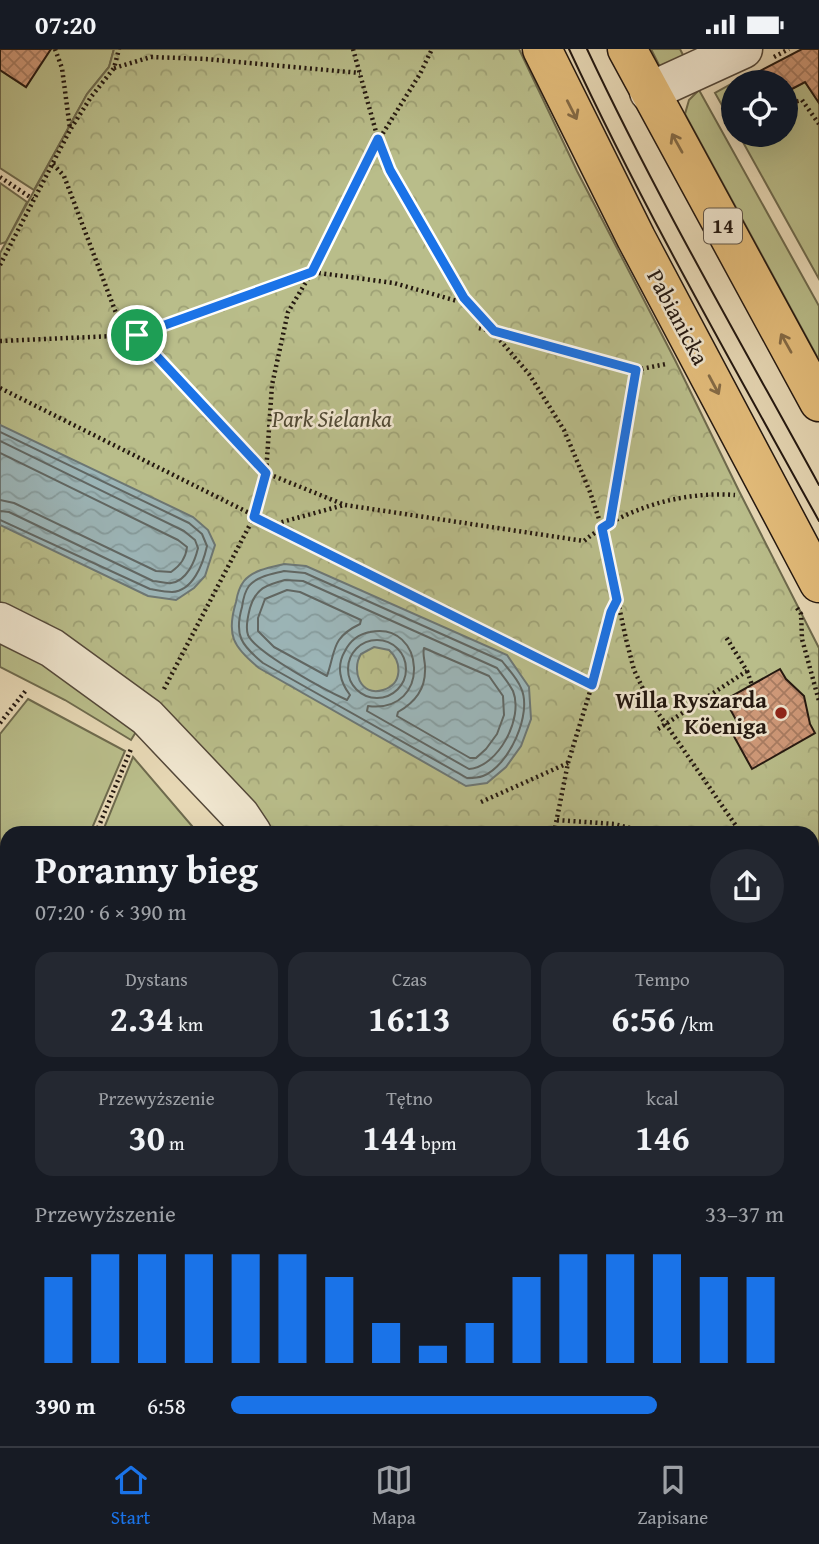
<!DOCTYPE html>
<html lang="pl">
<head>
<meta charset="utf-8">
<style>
	body { margin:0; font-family:"Gentium Book Plus",serif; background:#242831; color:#f1f3f6; height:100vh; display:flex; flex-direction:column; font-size:26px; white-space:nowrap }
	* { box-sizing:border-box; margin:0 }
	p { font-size:23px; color:#9ea1a6 }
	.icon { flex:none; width:38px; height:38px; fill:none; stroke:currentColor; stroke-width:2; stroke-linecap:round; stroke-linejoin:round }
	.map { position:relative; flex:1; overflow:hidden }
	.side { position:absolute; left:0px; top:777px; width:819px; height:621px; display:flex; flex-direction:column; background:#171b24; border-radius:21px 21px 0 0; box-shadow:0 7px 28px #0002 }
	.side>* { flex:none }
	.fabs { position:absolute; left:721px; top:21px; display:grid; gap:14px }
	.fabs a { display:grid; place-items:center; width:77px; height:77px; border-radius:50%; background:#171b24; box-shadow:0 7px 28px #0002; font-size:35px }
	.pin { position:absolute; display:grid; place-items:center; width:60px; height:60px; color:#fff; margin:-30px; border:4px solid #fff; border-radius:50%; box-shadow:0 2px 7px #0007 }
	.round { display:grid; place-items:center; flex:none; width:74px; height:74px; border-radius:37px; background:#242831 }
	.headline { display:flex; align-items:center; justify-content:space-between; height:119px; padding:0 35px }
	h1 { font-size:38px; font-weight:700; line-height:52px }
	.metrics { display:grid; grid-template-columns:repeat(3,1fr); gap:10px; height:119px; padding:7px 35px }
	.metrics div { display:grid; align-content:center; border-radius:18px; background:#242831; text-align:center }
	.metrics b { font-size:35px; font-weight:700 }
	.metrics small { font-size:19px; font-weight:400 }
	.metrics p { font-size:19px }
	.chart { height:196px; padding:14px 35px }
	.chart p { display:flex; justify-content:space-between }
	.chart svg { width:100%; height:126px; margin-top:7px; stroke:#1a73e8; stroke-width:6 }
	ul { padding:0 35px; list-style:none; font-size:23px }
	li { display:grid; grid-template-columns:112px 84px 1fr; align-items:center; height:52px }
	li i { height:18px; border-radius:9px; background:#1a73e8 }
	.status { display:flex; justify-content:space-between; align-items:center; height:49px; padding:0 35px; background:#171b24; direction:ltr }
	.status svg { height:19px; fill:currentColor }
	.dock { display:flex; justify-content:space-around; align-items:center; height:98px; border-top:2px solid #363941; background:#171b24; font-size:19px; color:#9ea1a6 }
	.dock a { display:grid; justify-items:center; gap:4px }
	.dock .selected { color:#1a73e8 }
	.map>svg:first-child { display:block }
</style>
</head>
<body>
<div class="status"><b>07:20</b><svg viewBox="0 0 49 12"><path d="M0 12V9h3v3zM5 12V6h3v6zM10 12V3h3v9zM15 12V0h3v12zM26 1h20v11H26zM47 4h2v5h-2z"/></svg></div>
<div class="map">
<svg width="819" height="1397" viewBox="0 0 819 1397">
	<defs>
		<pattern id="park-crowns" width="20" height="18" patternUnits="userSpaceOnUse" patternTransform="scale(1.75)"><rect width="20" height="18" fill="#b9bd8a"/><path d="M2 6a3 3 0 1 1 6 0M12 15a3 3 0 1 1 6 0" fill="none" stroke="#9fa276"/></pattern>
		<pattern id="water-waves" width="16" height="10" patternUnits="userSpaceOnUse" patternTransform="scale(1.75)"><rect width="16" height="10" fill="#9cb6b9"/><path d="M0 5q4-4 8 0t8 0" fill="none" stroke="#869c9e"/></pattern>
		<pattern id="building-cross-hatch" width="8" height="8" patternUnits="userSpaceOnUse" patternTransform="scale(1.75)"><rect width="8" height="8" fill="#cf9979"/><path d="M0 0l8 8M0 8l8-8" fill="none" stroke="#a87c62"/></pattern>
	</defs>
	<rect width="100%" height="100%" fill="#e6d7b4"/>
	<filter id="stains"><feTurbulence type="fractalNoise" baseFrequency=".00286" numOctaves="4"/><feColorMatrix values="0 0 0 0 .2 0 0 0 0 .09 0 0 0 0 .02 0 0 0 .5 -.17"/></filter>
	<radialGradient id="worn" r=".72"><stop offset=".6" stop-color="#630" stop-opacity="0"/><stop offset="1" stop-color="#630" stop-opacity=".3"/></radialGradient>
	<g fill="#b9bd8a" stroke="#6e6a4d" stroke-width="2">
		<polygon points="49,0 114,0 109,18 87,45 34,141 0,119 0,21 26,38"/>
		<polygon points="651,0 680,0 686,12 661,20"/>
		<polygon points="805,33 819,54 819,230 739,86 786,86 786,43"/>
		<polygon points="733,34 733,76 715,44"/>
		<polygon points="699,41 819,257 819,311 685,65 689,51"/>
		<polygon points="0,134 27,153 6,193 0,195"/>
		<polygon points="0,586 139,678 131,691 65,651 0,618"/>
		<polygon points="28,650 125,702 90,784 7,784 7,899 0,900 0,685"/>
		<polygon points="133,708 198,784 102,784"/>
		<polygon points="7,911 7,1045 0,1060 0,913"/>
		<polygon points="77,1391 165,1391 162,1397 81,1397"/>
		<polygon points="301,1391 373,1391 371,1397 305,1397"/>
		<polygon points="678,1391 742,1391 742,1397 681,1397"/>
	</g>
	<polygon fill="url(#park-crowns)" stroke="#6e6a4d" stroke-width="2" points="114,0 519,0 577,122 675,311 739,442 819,599 819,1096 812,1100 812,784 272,784 257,761 63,585 0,554 0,204 87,45 109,18"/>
	<g fill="url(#water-waves)" stroke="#6c7775" stroke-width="2" fill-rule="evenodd">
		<polygon points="0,376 193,468 208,481 215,496 205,527 194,539 176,551 148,547 0,476"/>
		<path d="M284 515 306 517 507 606 529 638 531 670 521 697 506 718 487 734 466 737 259 619C233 598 226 586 236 553 237 547 240 537 244 532 253 521 271 518 284 515ZM374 598 389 601C402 613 403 635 383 641 360 648 351 621 361 605Z"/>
	</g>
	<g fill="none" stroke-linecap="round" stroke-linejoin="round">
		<g stroke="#606764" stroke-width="2">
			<path d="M0 383 189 474 202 485 207 497C203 515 193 542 172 543 165 543 156 541 150 540L0 471"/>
			<path d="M0 392 184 482 195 491 198 499C195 512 187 532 171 534 166 535 158 532 153 532L9 463 0 462"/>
			<path d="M0 404 178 491 187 498C186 508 180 517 171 523L156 522 14 454 0 451"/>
			<path d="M284 522 305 524 502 612C508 620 517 629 521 639 533 664 509 717 483 727 478 729 472 729 467 729L263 614C241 596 234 586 242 558 243 551 245 542 249 537 257 527 273 525 284 522Z"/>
			<path d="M285 531 303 532 497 619C502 626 509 634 513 642 524 669 498 718 469 720L367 662 368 657C433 665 425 571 370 583 359 585 350 592 345 602 336 617 340 633 350 646L347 651C327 642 256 604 248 586 245 578 248 567 250 559 256 539 266 536 285 531Z"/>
			<path d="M287 541 300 543 361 571 360 575C331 589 336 601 327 627L274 598 258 582V569L265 550Z"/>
			<circle cx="377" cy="620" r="29"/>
			<path d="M424 599 489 627 503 647 504 666 497 685 486 700 476 709H470L397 667 398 663C414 654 425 640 425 622 426 614 422 606 424 599Z"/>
		</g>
	</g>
	<g fill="url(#building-cross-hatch)" stroke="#241810" stroke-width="2">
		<polygon points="0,0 51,0 26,38 0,21"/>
		<polygon points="802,0 819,0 819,54 805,33 786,43 786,33 739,33"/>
		<polygon points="780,620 786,630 804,647 810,675 815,684 752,720 731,682 740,678 725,651"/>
	</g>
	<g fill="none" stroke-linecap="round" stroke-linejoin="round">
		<defs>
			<g id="minor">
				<polyline points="649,43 743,0"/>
				<polyline points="0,573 52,599 147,668 240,766 252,784"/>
				<polyline points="0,1101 7,1104"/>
				<polyline points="812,1164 819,1147"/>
				<polyline points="812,1199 819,1228"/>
				<polyline points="812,1291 819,1281"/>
				<polyline points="812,1375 819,1375"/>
				<polyline points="207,1391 212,1397"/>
				<polyline points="602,1391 614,1397"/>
			</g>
			<g id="major">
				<polyline points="542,0 636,189 819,534"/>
				<polyline points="627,0 819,353"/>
			</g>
		</defs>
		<use href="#minor" stroke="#544839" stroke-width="41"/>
		<use href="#major" stroke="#241810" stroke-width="41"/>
		<g stroke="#241810" stroke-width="4.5" stroke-dasharray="2 3.5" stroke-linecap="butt">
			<polyline points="55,0 62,19 70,80"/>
			<polyline points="353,0 378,90 390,121 464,249 529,325 564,381 590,443 602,479 626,590 634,621 647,648 741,784"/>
			<polyline points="774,8 789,0"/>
			<polyline points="114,19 151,8 206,10 360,24"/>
			<polyline points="786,55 802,51 819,75"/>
			<path d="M53 115 64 127 116 264 266 424 345 456 584 492C624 459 683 442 735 446"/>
			<polyline points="0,128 33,150"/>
			<polyline points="0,216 70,81 91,48 114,19 119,0"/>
			<polyline points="479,279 636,321 611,473"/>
			<polyline points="0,292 137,286 312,223 394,234 457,252"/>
			<polyline points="636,321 666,315"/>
			<polyline points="0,339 592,636"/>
			<polyline points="271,476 344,456"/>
			<polyline points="797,559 801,565 802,590 819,652"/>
			<polyline points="747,622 752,636"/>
			<polyline points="164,640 254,468 266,424 272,336 288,263 312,223 373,100 420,25 432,0"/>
			<polyline points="0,674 27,640"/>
			<polyline points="658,680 747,622 726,588"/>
			<polyline points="481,753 568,714"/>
			<polyline points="557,771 614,775 650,784"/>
			<polyline points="96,784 131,700"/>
			<polyline points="554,784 568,714 592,636 611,563 617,551"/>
			<polyline points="812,841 819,840"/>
			<polyline points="812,865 819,873"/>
			<polyline points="0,909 7,907"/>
			<polyline points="812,1008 819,1014"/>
			<polyline points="812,1030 819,1027"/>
			<polyline points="0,1070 7,1055"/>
			<polyline points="70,1391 74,1397"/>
			<polyline points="0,1397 13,1391"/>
			<polyline points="381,1397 383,1391"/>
		</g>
		<use href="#minor" stroke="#efe5ce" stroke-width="38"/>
		<use href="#major" stroke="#e3bc7a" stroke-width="38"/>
		<g stroke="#241810" stroke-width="2">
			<path d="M569 0C644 161 733 316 819 472"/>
			<path d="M587 0C657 149 740 292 819 436"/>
		</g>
	</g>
	<defs><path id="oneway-shaft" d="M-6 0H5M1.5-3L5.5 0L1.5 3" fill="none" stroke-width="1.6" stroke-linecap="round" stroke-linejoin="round" transform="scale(1.75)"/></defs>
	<g stroke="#846a45">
		<use href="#oneway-shaft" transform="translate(572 61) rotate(63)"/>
		<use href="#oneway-shaft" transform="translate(677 94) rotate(-119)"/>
		<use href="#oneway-shaft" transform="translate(786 294) rotate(-119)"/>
		<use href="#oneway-shaft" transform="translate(714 336) rotate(62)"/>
	</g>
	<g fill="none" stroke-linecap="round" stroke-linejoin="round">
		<defs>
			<polygon id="route" points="378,90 390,121 464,249 494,282 636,321 610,474 602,479 617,551 611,563 592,636 254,468 266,424 137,286 312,223"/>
		</defs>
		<use href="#route" stroke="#fff" stroke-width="14"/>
		<use href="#route" stroke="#1a73e8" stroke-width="9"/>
	</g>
	<circle fill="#8f2418" stroke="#efe5ce" stroke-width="2.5" cx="781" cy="664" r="7"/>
	<g text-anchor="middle" stroke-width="5" stroke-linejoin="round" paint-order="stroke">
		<rect fill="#efe5ce" stroke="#615649" stroke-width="2" x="704" y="159.5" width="38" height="35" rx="5"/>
		<g font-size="21" font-weight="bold" fill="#241810">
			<text x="723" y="184">14</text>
		</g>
		<g font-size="23" fill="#241810" stroke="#efe5ce">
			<text transform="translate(678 268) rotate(62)" y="8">Pabianicka</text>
		</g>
		<g font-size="23" font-style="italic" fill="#514a35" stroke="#efe5ce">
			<text x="332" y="378">Park Sielanka</text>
		</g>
		<g font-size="23" font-weight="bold" fill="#241810" stroke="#efe5ce" text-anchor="end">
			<text x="767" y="659">Willa Ryszarda<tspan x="767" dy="26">Köeniga</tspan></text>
		</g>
	</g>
	<rect width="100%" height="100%" filter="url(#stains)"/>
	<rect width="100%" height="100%" fill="url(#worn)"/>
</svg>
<div class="fabs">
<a><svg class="icon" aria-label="locate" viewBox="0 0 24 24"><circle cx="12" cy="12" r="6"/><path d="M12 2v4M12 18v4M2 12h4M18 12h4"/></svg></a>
</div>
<div class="pin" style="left:137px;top:286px;background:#1e9e55"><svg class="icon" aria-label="arrive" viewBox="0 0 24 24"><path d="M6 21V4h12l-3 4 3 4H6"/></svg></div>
<section class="side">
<div class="headline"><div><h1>Poranny bieg</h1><p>07:20 · 6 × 390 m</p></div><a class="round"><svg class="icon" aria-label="share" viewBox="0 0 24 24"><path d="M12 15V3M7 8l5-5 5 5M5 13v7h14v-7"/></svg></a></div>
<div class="metrics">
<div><p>Dystans</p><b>2.34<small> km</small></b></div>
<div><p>Czas</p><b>16:13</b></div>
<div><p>Tempo</p><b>6:56<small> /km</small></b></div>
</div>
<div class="metrics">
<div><p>Przewyższenie</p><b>30<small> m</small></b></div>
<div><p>Tętno</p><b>144<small> bpm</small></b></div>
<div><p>kcal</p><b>146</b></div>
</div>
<div class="chart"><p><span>Przewyższenie</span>33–37 m</p>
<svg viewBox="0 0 160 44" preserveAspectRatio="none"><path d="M5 44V14M15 44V6M25 44V6M35 44V6M45 44V6M55 44V6M65 44V14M75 44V30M85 44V38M95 44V30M105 44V14M115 44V6M125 44V6M135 44V6M145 44V14M155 44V14"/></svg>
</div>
<ul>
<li><b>390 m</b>6:58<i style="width:77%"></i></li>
</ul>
</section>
</div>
<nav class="dock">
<a class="selected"><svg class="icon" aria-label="home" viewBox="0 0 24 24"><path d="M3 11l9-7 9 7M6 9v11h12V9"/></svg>Start</a>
<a><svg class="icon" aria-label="map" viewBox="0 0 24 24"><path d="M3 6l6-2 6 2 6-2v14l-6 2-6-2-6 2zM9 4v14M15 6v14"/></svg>Mapa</a>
<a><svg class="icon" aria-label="saved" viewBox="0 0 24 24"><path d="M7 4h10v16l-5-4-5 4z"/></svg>Zapisane</a>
</nav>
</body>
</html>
